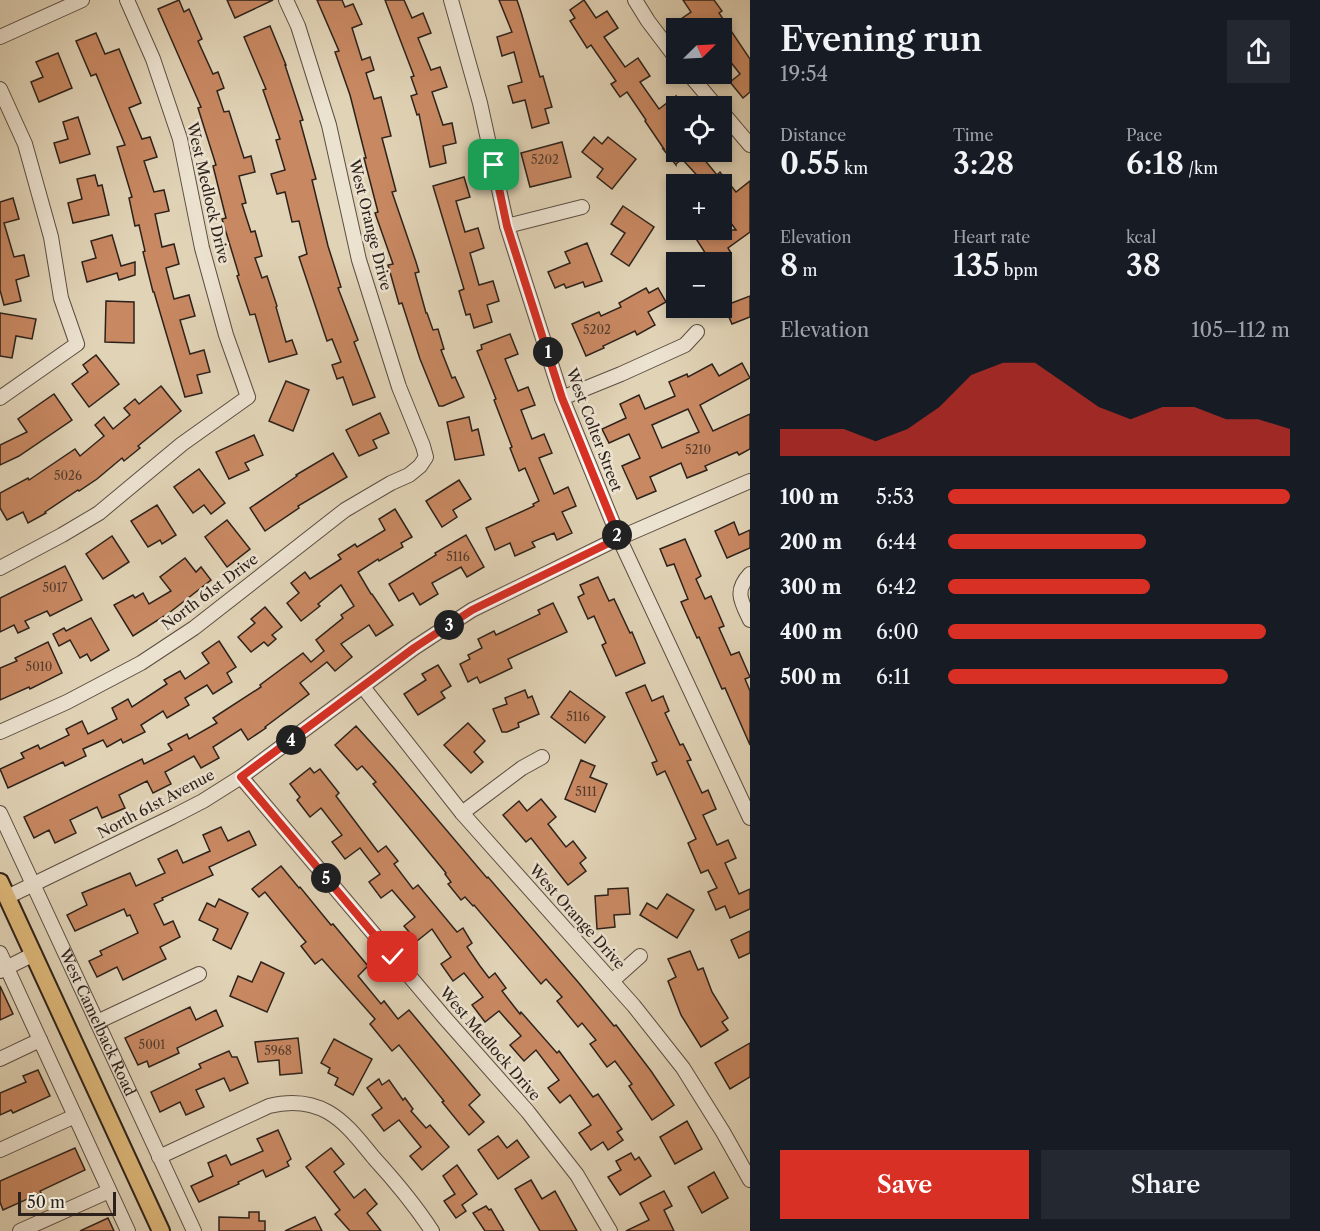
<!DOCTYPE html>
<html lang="en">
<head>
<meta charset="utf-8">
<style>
	body { margin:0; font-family:"Libre Caslon Text",serif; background:#242831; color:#f1f3f6; height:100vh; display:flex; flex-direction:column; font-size:22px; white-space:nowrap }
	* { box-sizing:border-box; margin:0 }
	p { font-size:20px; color:#9ea1a6 }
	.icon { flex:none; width:33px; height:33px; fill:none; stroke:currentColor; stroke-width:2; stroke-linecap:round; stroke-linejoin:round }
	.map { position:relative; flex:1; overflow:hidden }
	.panel { display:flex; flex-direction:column; background:#171b24; width:570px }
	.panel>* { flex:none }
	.needle { width:39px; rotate:66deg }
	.fabs { position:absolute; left:666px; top:18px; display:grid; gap:12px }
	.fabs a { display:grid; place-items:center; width:66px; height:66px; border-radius:0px; background:#171b24; box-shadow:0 3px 9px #0003; font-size:30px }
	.scale { position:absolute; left:18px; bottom:15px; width:98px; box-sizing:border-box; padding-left:6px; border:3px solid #2d221b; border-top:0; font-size:16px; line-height:21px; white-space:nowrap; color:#2d221b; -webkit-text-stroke:4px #ece2d0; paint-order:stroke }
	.pin { position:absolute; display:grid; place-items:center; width:51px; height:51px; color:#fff; margin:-26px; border-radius:12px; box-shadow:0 3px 9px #0006 }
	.km { position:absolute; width:30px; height:30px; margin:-15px; border-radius:50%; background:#222; color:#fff; font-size:16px; line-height:30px; text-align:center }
	.round { display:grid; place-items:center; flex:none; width:63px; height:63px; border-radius:0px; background:#242831 }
	.headline { display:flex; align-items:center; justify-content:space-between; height:102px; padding:0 30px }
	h1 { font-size:33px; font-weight:600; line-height:45px }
	.stats { display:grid; grid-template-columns:repeat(3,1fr); gap:9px; height:102px; padding:6px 30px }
	.stats div { display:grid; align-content:center }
	.stats b { font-size:30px; font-weight:600 }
	.stats small { font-size:16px; font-weight:400 }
	.stats p { font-size:16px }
	.chart { height:168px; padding:12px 30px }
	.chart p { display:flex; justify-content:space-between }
	.chart svg { width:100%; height:108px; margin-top:6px; fill:#d93025; opacity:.7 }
	.button { display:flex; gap:12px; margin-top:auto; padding:12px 30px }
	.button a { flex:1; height:69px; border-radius:0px; background:#d93025; color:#fff; font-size:24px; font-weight:600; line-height:69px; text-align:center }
	.button a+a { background:#242831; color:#f1f3f6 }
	ul { padding:0 30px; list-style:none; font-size:20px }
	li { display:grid; grid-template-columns:96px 72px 1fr; align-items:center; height:45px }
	li i { height:15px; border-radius:8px; background:#d93025 }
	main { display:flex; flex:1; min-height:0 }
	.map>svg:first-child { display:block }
</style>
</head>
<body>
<main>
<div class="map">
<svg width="750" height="1231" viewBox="0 0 750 1231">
	<rect width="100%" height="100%" fill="#e1d3b6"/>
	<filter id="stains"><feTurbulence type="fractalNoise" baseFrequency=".00333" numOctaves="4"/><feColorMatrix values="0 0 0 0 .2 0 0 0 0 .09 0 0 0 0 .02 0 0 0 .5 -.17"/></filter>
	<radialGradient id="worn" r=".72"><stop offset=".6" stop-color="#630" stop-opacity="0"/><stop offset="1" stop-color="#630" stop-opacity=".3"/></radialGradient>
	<g fill="#c88862" stroke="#2d221b" stroke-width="1.5" fill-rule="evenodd">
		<polygon points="179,0 184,12 189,9 202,39 198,41 213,74 218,72 224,88 217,91 224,112 229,111 244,158 251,156 255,172 239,176 246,203 242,204 251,232 255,231 262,256 255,258 262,278 267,276 277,306 276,307 286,342 292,340 297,354 269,362 255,314 250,315 237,276 239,275 222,219 226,218 213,166 216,165 198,108 201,107 158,9"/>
		<polygon points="227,0 273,0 235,18"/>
		<polygon points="317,0 342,0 345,7 353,4 362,24 352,28 362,60 370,57 374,70 366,73 374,99 381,97 391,136 382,138 396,191 392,192 416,262 419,272 415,273 426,313 427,313 433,330 438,329 444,349 441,350 452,378 455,377 464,397 443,406 439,406 420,359 402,303 399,304 388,265 393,264 375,213 378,212 364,158 366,158 350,95 335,52 339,51"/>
		<polygon points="385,0 404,0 412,18 423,13 431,33 418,38 431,70 440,67 447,87 432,92 443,125 452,123 456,143 443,146 446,163 430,167 419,114 417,115 411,96 417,94 411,77 414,76"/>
		<polygon points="499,0 517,0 521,12 540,77 543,76 552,107 545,109 549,123 532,128 525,100 513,103 508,86 522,82 514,52 502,56 497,37 512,32"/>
		<polygon points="584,0 596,18 607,11 618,28 604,37 625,67 638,58 650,76 640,82 659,109 676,96 676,152 698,152 717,175 720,172 736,192 750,181 750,232 728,248 731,253 726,256 725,262 711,262 693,234 699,230 736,230 722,211 722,184 705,184 682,159 676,164 676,165 663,149 664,149 645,121 646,120 627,92 620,97 611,84 616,81 591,45 587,48 570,21 575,18 570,10"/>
		<polygon points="683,0 714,0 722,11 719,13 750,59 750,92 743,98 730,82 740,74 722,51 722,28 687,28 681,19 691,12"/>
		<polygon points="270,26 286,65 285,65 303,120 300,121 316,179 312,180 328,246 341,287 338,288 358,340 354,342 375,397 353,405 343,377 337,379 332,365 341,362 332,339 327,341 299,257 307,254 299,221 292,222 285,192 277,194 271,174 285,170 276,140 280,139 263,90 266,89 244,37"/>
		<polygon points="96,33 105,54 119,49 141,103 129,108 142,139 150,137 157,157 144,161 154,192 164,190 169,211 155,214 162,247 174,244 179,264 166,268 174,299 189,295 195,316 180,320 190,354 204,350 210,372 197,375 202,393 185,397 154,292 153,292 143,252 145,251 139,225 135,226 129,198 132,197 117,147 125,145 96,74 91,76 76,41"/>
		<polygon points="58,53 72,88 39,102 31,82 43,77 36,62"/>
		<polygon points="78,117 90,154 60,163 54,143 68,139 63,122"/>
		<polygon points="594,137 602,144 608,137 636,159 612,189 597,177 603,169 582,152"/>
		<polygon points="562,142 571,177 530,187 521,153"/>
		<polygon points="95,175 98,186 102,185 109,215 73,223 68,203 82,199 77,179"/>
		<polygon points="464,177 470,197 456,201 465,232 478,228 484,248 470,253 479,285 493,281 499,301 487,305 492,322 474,328 470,314 466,315 459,291 464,289 433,186"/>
		<polygon points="13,198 19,219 4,223 14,257 24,255 29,276 16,280 21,301 4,305 0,290 0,202"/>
		<polygon points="623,206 654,227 629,266 611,254 625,233 611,224"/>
		<polygon points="112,235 121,266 135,262 135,275 119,280 117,273 87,282 82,262 96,258 91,241"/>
		<polygon points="587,243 602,281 585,287 583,282 566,288 564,284 555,288 548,272 570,263 565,252"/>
		<polygon points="646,288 649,293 658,288 666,302 648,312 655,325 637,335 635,331 603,346 604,348 586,356 572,324 599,312 601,316 621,307 619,303"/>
		<polygon points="750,296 750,317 732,324 724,306"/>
		<polygon points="106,301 134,302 134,343 105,342"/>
		<polygon points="0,313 36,319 32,339 16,336 12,358 0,356"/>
		<polygon points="510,334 518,354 505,359 518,391 528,387 535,405 521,410 532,439 544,434 552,453 539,458 554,494 568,487 576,506 562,512 572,533 557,540 554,533 532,542 535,547 515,556 510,543 495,550 486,528 534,506 533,504 539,501 525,468 519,471 510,448 512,447 494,400 496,399 477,351 482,349 481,345"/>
		<polygon points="96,355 119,384 89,407 72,384 88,372 83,365"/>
		<path d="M742 363 750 378 700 405 713 431 750 414V449L739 455 737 452 705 466 707 470 687 478 681 463 650 477 656 491 637 499 622 466 640 458 629 434 609 443 602 429 626 418 620 404 639 395 645 409 675 396 669 382 687 374 688 377 712 364 719 376ZM688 409 699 432 662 448 652 425Z"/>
		<polygon points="286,381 309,390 293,431 269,421"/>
		<polygon points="161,386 181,411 138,446 140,448 124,461 122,458 97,479 79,491 78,490 45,512 46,513 28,523 23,512 7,520 0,508 0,493 28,478 29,480 75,449 80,456 104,436 95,425 104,417 113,429 130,415 124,408 135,399 139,404"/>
		<polygon points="54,394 72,420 19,456 0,465 0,445 27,432 18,419"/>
		<polygon points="380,413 389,433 373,440 377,448 359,456 346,430"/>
		<polygon points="469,417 472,431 478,429 484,455 455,460 447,422"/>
		<polygon points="254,435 263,455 245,463 249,470 229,479 216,452"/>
		<polygon points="333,453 347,477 298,506 299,508 265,531 250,508 297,476 296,475"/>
		<polygon points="199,469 225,503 211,514 204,505 193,513 174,487"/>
		<polygon points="459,480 471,499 453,510 457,517 442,527 426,501"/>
		<polygon points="157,505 176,535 162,544 160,540 148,547 131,521"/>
		<polygon points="395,509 412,537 401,543 403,547 379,561 378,559 358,572 371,594 372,594 393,625 376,636 369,625 341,644 352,657 335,671 327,662 300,683 309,694 265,727 266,728 248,740 241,729 213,747 219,758 201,768 194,756 165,772 171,784 153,793 147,781 119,795 125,808 102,818 97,807 70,820 76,833 55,843 49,830 34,838 24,817 142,759 144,764 172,750 168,744 187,734 189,739 217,723 213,718 261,687 260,685 303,653 311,662 324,651 316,640 343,618 341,615 354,606 341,585 318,604 320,606 301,621 287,603 299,593 291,583 305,572 310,579 341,559 338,555 355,544 357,547 385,530 379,519"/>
		<polygon points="227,520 250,549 227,567 205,537"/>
		<polygon points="734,522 739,535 750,530 750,548 727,558 715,531"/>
		<polygon points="466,535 484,567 467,577 461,567 432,583 438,594 420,605 413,593 399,601 389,584 436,555 435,553"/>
		<polygon points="112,536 129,562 103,579 86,554"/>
		<polygon points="685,539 701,576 696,579 705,599 711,596 724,626 719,628 731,655 739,652 750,677 745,679 750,691 750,745 725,688 722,689 699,637 697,638 681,602 688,599 674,564 667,566 660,549"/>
		<polygon points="185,558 196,572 201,567 211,580 169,613 133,636 114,605 133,595 135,598 143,593 149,604 171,591 160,577"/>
		<polygon points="65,566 82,600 50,616 47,611 25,621 29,628 18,633 14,625 0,632 0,598"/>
		<polygon points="598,577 609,601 614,599 630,633 632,632 645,663 616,676 602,645 606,643 594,616 588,619 578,597 584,594 580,585"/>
		<polygon points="553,603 567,632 508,659 512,668 480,683 477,677 468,682 460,664 470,659 468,655 482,648 478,639 494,631 496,635 540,614 538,610"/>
		<polygon points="265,607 282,627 272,635 276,639 268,646 264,642 251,652 238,637 255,623 251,619"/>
		<polygon points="91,618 109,650 91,661 87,654 80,658 70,640 59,646 53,634 64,628 66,631"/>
		<polygon points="219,641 236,667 227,673 232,682 213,694 207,685 185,698 189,705 167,718 163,711 141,725 145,732 123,743 121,739 107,747 103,740 83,749 86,756 65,766 63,762 8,788 0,769 24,758 21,753 38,745 40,749 69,735 66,729 82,721 88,734 117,719 112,708 128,699 132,707 167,684 164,680 180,671 185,679 209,663 202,653"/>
		<polygon points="48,642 62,673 30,689 29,687 0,700 0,668 17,661 15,658"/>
		<polygon points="438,665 451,686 441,692 445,698 418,715 404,694 426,680 422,674"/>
		<polygon points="645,685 652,701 663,696 669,711 665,713 680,745 683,744 691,760 687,761 702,793 708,790 716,809 703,815 717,845 728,840 736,858 725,863 739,894 750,889 750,909 730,918 725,906 716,910 708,892 717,888 708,870 701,873 688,843 696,839 665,771 657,775 652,763 657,761 626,693"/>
		<polygon points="525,690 528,698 532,696 539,714 518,723 519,727 507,732 502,732 493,709 507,704 505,698"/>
		<polygon points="570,691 605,717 585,743 551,717"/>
		<polygon points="468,723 485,741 474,752 483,762 471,773 444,745"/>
		<polygon points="356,726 393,767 487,878 488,877 578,982 614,1026 616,1025 651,1071 674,1105 652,1120 629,1086 632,1084 615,1061 607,1067 590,1044 596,1040 582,1023 578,1027 557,1001 562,997 546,979 541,984 474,905 473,906 465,897 461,900 448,884 451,882 445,874 446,873 373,784 376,782 362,766 357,770 335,745"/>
		<polygon points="581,760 595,766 590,777 607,784 595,812 565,799"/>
		<polygon points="310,768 314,773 320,769 339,793 336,796 378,852 386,846 398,861 394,864 413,889 418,885 457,932 463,928 472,943 467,947 480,966 489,978 495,973 506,988 502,991 520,1014 521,1012 557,1053 559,1051 593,1097 598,1094 622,1129 617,1132 623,1140 608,1150 603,1142 591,1150 579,1133 591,1125 570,1095 560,1103 548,1088 559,1080 536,1050 524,1061 510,1045 521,1036 499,1011 485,1022 472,1005 483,997 464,973 453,981 441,964 451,957 432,929 417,941 404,926 415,917 392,890 381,898 369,882 380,874 360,848 345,859 332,842 342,835 321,808 310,817 297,800 300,797 290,784"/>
		<polygon points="541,799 556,817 548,824 566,847 573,841 586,858 580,863 586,871 568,885 531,838 526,842 503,815 519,801 527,811"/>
		<polygon points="221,827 228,841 249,831 256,845 209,867 213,875 162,898 163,900 154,904 164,925 173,921 180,937 160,947 166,959 123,980 117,967 97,977 89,961 102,955 100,951 138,933 130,915 127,916 124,909 75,931 67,915 87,905 82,893 130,873 136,886 165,873 158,859 177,850 183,863 210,851 203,835"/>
		<polygon points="281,866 299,888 300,887 331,925 333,924 368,966 358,976 381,1004 384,1001 398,1019 409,1010 480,1095 469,1105 484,1122 469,1135 442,1102 444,1101 399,1045 392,1051 370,1024 375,1019 322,959 315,964 301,946 306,942 265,892 259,897 252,889"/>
		<polygon points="628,888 630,914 614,915 615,927 597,929 595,896 608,895 608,889"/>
		<polygon points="667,894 694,910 677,938 640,915 647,903 657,909"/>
		<polygon points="219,899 248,913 231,949 213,940 218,929 199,920 207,903 215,907"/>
		<polygon points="750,931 750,953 739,958 731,940"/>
		<polygon points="690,951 698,970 703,968 712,992 728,1018 722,1022 728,1030 701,1047 681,1015 668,981 676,977 668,959"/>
		<polygon points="261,962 284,973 267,1012 230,996 238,976 252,982"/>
		<polygon points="0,986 13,1014 0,1020"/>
		<polygon points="190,1007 196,1020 216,1010 223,1026 177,1048 179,1053 149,1067 147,1061 138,1065 125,1038"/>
		<polygon points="298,1038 302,1073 280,1075 279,1060 258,1062 255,1042"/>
		<polygon points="334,1039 372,1059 353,1095 335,1085 338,1078 328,1073 330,1068 321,1063"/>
		<polygon points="750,1043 750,1077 730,1089 715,1063"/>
		<polygon points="229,1051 232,1057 237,1057 248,1083 230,1091 224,1078 196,1090 204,1107 186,1115 180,1102 160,1112 151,1092 201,1068 199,1064"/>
		<polygon points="38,1070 50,1096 13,1113 11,1110 0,1115 0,1093 26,1082 23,1076"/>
		<polygon points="379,1079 382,1085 389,1080 403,1100 405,1098 413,1109 411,1111 426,1128 430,1125 449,1147 422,1170 410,1156 421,1147 399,1120 384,1131 372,1115 382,1108 367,1088"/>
		<polygon points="687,1121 702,1149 675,1164 660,1137"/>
		<polygon points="278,1130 291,1159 287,1162 289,1166 266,1177 263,1170 238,1182 239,1184 199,1202 191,1186 213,1176 208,1163 226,1155 231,1165 263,1151 257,1139"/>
		<polygon points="498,1136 507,1148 517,1140 529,1157 498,1179 478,1150"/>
		<polygon points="75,1148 85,1170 40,1191 41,1193 3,1210 0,1202 0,1181"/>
		<polygon points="331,1148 344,1164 334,1172 354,1198 365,1189 377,1204 367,1213 381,1231 350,1231 335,1214 340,1210 306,1167"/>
		<polygon points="631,1153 635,1160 639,1157 651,1176 620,1195 608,1177 621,1170 616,1161"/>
		<polygon points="457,1165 477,1194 462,1205 466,1211 456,1218 444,1201 455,1194 443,1176"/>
		<polygon points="714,1172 728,1198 702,1213 688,1187"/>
		<polygon points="531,1180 542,1199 555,1191 577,1231 540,1231 515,1189"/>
		<polygon points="664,1191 672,1206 664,1210 674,1231 626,1231 649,1220 640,1203"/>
		<polygon points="486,1206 489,1210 491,1209 504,1231 485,1231 473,1213"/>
		<polygon points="249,1212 259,1212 259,1221 265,1221 265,1231 219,1231 219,1217 249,1218"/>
		<polygon points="315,1217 322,1231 285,1231"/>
		<polygon points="108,1218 114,1231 80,1231"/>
	</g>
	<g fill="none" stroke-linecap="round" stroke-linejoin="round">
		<defs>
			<g id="minor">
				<polyline points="451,0 480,103 507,226 562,398 619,538 750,818"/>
				<polyline points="635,0 648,21 676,58"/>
				<polyline points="0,37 82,0"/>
				<polyline points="689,74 716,106"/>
				<polyline points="0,89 25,144 51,237 61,298 77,344 0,398"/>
				<polyline points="722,112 750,145"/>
				<polyline points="507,226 582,207"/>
				<polyline points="562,398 621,374 685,345 697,332"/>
				<polyline points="0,568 62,535 99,513 182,444 248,397 226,335 202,248 180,139 153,59 127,0"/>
				<path d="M750 574C734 591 741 601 750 620"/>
				<polyline points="363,687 462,813 634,1006 683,1068 723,1132 750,1180"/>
				<polyline points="0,732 67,702 141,663 194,628 345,510 391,483 409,475 420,466 426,457 423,446 399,387 359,260 329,125 298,26 286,0"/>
				<polyline points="241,777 444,1017 528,1112 577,1175 610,1231"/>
				<path id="s1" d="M0 813 194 1231"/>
				<polyline points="462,813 522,768 542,757"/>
				<polyline points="7,897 172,817 203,801 241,777 414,648 472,610 619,538 750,481"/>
				<polyline points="0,953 128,1231"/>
				<polyline points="0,971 34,954"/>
				<polyline points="612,981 640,956"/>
				<polyline points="97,1022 199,974"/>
				<polyline points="0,1059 40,1040"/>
				<polyline points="0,1150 75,1116"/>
				<path d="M159 1157 269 1106C289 1101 310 1102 328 1112 347 1123 360 1141 374 1158 395 1181 415 1205 432 1231"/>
				<polyline points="20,1231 109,1191"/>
			</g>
			<polyline id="major" points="0,882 161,1231"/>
		</defs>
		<use href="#minor" stroke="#5a4e42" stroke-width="16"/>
		<use href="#major" stroke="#2d221b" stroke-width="20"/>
		<use href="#minor" stroke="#ece2d0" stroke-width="14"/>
		<use href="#major" stroke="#e0ba7b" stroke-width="16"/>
	</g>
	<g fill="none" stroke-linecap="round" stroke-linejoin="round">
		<defs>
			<polyline id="route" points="393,957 241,777 414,648 472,610 619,538 562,398 507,226 494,165"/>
		</defs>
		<use href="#route" stroke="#fff" stroke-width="12"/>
		<use href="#route" stroke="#d93025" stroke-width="8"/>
	</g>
	<g text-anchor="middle" stroke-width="5" stroke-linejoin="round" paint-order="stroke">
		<g font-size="12" fill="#543c2d">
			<text x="545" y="164">5202</text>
			<text x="597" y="334">5202</text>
			<text x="698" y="454">5210</text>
			<text x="68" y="480">5026</text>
			<text x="458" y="561">5116</text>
			<text x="55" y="592">5017</text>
			<text x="39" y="671">5010</text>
			<text x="578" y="721">5116</text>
			<text x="586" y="796">5111</text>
			<text x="152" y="1049">5001</text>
			<text x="278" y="1055">5968</text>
		</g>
		<g font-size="15" fill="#2d221b" stroke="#ece2d0">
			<text transform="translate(208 193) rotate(77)" y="5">West Medlock Drive</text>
			<text transform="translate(370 225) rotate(76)" y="5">West Orange Drive</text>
			<text transform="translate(594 430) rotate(69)" y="5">West Colter Street</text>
			<text transform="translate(210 592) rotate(-37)" y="5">North 61st Drive</text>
			<text transform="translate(156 804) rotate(-28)" y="5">North 61st Avenue</text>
			<text transform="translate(577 917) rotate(48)" y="5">West Orange Drive</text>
			<text dy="5" stroke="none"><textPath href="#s1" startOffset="231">West Camelback Road</textPath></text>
			<text transform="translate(490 1044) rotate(49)" y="5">West Medlock Drive</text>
		</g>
	</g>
	<rect width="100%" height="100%" filter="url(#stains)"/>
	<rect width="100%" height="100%" fill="url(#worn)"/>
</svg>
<div class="fabs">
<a><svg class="needle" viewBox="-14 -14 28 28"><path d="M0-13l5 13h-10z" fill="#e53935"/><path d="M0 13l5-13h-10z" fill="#9ea1a6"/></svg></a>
<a><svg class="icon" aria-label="locate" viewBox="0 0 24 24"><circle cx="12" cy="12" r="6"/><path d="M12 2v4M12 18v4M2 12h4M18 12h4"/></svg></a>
<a>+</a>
<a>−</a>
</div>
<div class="scale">50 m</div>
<div class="pin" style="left:494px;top:165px;background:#1e9e55"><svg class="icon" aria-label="arrive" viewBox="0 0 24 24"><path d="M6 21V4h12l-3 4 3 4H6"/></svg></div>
<div class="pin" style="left:393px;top:957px;background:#d93025"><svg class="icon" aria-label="check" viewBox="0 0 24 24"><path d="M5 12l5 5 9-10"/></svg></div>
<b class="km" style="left:548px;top:352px">1</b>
<b class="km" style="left:617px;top:535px">2</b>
<b class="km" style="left:449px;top:625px">3</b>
<b class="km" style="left:291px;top:740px">4</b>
<b class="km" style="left:326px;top:878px">5</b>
</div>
<section class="panel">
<div class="headline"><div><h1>Evening run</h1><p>19:54</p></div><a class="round"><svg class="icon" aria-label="share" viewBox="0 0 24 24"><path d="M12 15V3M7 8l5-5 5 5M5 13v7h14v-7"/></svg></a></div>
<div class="stats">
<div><p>Distance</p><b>0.55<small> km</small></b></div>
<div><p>Time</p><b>3:28</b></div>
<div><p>Pace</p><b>6:18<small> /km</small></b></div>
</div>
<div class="stats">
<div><p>Elevation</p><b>8<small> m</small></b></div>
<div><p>Heart rate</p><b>135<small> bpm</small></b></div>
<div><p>kcal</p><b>38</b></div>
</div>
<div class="chart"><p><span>Elevation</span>105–112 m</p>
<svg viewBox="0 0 160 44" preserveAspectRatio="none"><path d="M0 44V33L10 33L20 33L30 38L40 33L50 24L60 11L70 6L80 6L90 15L100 24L110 29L120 24L130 24L140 29L150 29L160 33V44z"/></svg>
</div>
<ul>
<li><b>100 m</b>5:53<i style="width:100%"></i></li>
<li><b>200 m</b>6:44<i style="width:58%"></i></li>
<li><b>300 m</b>6:42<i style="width:59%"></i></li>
<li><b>400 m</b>6:00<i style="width:93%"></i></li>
<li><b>500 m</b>6:11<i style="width:82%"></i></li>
</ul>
<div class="button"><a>Save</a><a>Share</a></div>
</section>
</main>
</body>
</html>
